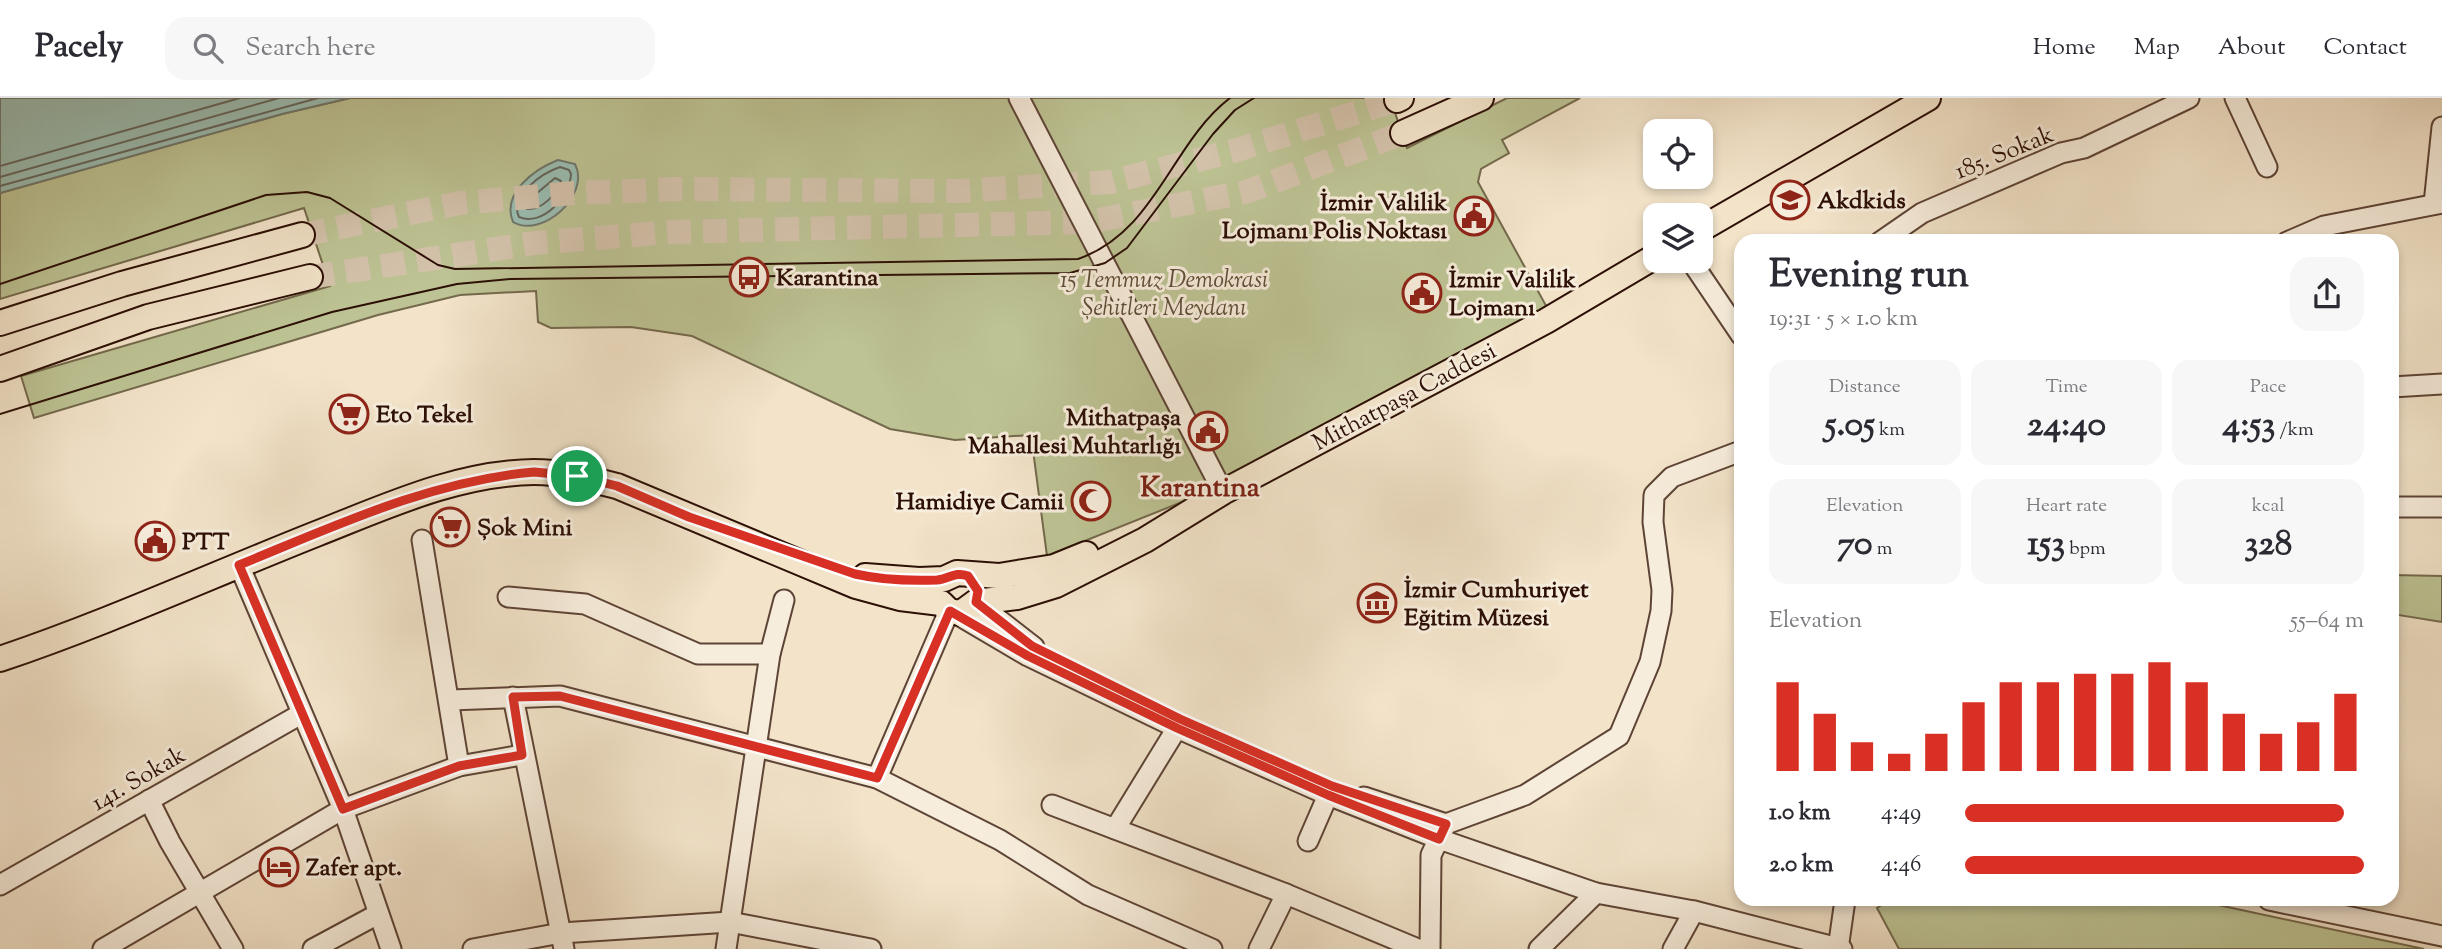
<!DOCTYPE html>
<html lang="en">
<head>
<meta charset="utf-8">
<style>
	body { margin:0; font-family:"Sorts Mill Goudy",serif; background:#f7f7f7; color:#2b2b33; height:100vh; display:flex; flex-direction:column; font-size:26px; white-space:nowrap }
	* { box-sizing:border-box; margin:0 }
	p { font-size:23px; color:#7c7c81 }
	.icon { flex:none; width:38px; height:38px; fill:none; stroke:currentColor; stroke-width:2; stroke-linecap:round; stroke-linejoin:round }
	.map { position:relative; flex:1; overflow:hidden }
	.side { position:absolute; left:1734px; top:136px; width:665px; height:672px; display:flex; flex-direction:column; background:#fff; border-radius:21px; box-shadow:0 4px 10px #0003 }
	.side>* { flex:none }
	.tools { position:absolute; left:1643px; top:21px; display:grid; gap:14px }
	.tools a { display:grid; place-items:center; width:70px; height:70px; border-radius:14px; background:#fff; box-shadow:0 4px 10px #0003; font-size:35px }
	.pin { position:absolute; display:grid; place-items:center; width:60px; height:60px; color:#fff; margin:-30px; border:4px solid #fff; border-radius:50%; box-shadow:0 2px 7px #0007 }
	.round { display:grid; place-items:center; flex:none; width:74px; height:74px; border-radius:21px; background:#f7f7f7 }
	.headline { display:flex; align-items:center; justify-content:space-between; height:119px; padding:0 35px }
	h1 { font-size:38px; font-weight:800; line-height:52px }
	.figures { display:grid; grid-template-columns:repeat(3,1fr); gap:10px; height:119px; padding:7px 35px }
	.figures div { display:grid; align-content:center; border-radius:18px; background:#f7f7f7; text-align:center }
	.figures b { font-size:35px; font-weight:800 }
	.figures small { font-size:19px; font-weight:400 }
	.figures p { font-size:19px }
	.chart { height:196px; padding:14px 35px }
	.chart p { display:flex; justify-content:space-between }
	.chart svg { width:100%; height:126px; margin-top:7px; stroke:#d93025; stroke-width:6 }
	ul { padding:0 35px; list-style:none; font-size:23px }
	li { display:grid; grid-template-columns:112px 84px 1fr; align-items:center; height:52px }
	li i { height:18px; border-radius:9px; background:#d93025 }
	header { display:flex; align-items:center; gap:42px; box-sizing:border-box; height:98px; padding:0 35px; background:#fff; border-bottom:2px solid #e1e1e2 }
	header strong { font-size:33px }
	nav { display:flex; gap:38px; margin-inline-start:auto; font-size:24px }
	.search { width:490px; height:63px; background:#f7f7f7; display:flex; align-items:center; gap:18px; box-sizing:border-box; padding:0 24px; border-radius:21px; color:#7c7c81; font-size:26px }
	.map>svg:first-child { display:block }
</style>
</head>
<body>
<header>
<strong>Pacely</strong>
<div class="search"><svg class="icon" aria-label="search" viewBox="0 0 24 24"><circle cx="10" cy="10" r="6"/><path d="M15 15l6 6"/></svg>Search here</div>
<nav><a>Home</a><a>Map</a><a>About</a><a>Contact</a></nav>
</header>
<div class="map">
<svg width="2442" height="851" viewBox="0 0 2442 851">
	<rect width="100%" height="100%" fill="#f2e3c9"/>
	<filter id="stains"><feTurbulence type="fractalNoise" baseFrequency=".00286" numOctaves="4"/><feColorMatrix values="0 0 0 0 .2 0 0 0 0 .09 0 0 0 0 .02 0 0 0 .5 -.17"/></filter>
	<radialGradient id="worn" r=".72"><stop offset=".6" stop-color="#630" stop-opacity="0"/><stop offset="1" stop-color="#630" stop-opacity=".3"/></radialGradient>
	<g fill="#bdc394" stroke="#74694c" stroke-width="2">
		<polygon points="350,0 1390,0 1407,50 1507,0 1580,0 1502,42 1509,55 1481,71 1478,84 1550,215 1202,396 1047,458 1031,337 955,342 890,331 692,238 631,229 551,230 538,224 536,193 460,197 378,217 34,320 21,278 330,188 304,110 0,201 0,95 282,16"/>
		<polygon points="2392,477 2442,478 2442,524 2392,516"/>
		<polygon points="1889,802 2195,802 2424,851 1899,851 1877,810"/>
	</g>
	<g fill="#9bbeb3" stroke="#6f786d" stroke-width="2">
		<polygon points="0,0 350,0 282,16 0,95"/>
		<path d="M558 62 575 66C591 97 542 141 513 124 501 95 535 71 558 62Z"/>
	</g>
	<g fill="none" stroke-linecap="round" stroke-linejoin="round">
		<g stroke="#64665c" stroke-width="2">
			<polyline points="0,68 240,0"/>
			<path d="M560 69 569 72 571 76C570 98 543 129 519 119 509 98 542 75 560 69Z"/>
			<polyline points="0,79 279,0"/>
			<path d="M555 80 561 83C556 97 542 112 527 111L530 101Z"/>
			<polyline points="0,88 318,0"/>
		</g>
		<g stroke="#d4c3ac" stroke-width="24" stroke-dasharray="24 12" stroke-linecap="butt">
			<polyline points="302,137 460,105 574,95 678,91 958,93 1110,84 1237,52 1397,2"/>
			<polyline points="310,179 535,145 670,134 1088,124 1246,94 1403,35"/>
		</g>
		<defs>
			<g id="minor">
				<polyline points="1019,0 1223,394"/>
				<polyline points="2235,0 2267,69"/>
				<polyline points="2434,106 2442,29"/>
				<polyline points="1880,144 1922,115 2061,55 2084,50 2189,0"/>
				<polyline points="2287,144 2324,128 2442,105"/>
				<polyline points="1691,163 1741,237"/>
				<polyline points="2392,289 2442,286"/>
				<polyline points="2392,409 2442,409"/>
				<polyline points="422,442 459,668"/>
				<polyline points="239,467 343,711 391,851"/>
				<polyline points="508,499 585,506 698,556 770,556"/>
				<polyline points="976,504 1034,549"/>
				<polyline points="955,515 1028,558 1177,630 1328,697 1439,741 1596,795 1694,813 1842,851"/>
				<polyline points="513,599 564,851"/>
				<polyline points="451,602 560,598 877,680 1000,742 1088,797 1212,851"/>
				<polyline points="877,680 949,513"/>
				<polyline points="1364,699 1446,726"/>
				<polyline points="149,702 170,744 233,851"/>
				<polyline points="1052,707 1286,796 1418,851"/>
				<polyline points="1115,731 1177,630"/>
				<polyline points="1308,743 1328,697"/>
				<polyline points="0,787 301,616"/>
				<polyline points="2269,802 2442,838"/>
				<polyline points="103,851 343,711 459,668 522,657"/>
				<polyline points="313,851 378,816"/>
				<polyline points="473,851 561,835 730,824 871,851"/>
				<polyline points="726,851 770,556 784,502"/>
				<polyline points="1259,851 1286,796"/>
				<polyline points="1430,851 1431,757 1446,726 1525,697 1619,638 1650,564 1661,513 1662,492 1653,424 1654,397 1672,379 1741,353"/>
				<polyline points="1539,851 1596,795"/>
				<polyline points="1673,851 1694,813"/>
				<polyline points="1838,851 1845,802"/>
			</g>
			<g id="major">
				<polyline points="1397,2 1401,0"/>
				<polyline points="1403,35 1481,0"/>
				<polyline points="1701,131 1928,0"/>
				<polyline points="0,225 122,186 302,137"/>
				<polyline points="0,271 148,219 310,179"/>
				<polyline points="865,478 919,482 944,481 957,475 999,478 1054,469 1086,456"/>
				<path d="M0 561C107 525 210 478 316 436 385 409 457 375 534 374 562 374 589 381 617 388L856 488 900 500 941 505 949 513 961 515 976 504 1017 499 1056 487 1145 442 1223 394 1546 223 1656 158"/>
			</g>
		</defs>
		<use href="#minor" stroke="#5e4436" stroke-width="23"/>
		<use href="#major" stroke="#2c0f05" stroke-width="28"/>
		<use href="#minor" stroke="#f7eddc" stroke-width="19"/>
		<use href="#major" stroke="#f2e3c9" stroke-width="24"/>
		<g stroke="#2c0f05" stroke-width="2">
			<path d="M0 186 266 97 307 94 330 100 438 167 455 171 1078 161C1156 134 1171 45 1230 0"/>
			<polyline points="0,316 332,214 457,186 510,181 1070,175 1105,165 1127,150 1213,36 1235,12 1254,0"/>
		</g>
	</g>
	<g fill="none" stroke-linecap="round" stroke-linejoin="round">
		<defs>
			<path id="route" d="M534 374 577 378 617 388 689 419 855 476C882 482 909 483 937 482 949 481 955 473 968 478L978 493 976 504 1032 548 1180 621 1332 688 1446 726 1439 741 1328 697 1177 630 1028 558 950 513 877 680 560 598 513 599 522 657 459 668 343 711 239 467C335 428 430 383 534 374Z"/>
		</defs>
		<use href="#route" stroke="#fff" stroke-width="14"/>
		<use href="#route" stroke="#d93025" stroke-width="9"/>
	</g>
	<defs>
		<symbol id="school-ring" viewBox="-11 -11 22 22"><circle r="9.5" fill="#f7eddc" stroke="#8f2418" stroke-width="1.5"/><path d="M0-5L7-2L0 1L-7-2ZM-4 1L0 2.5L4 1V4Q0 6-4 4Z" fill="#8f2418"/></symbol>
		<symbol id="civic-ring" viewBox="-11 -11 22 22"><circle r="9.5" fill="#f7eddc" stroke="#8f2418" stroke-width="1.5"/><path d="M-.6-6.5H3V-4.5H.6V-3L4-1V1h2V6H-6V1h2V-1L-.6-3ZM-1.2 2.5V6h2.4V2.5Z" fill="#8f2418"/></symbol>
		<symbol id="bus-ring" viewBox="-11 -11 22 22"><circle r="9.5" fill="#f7eddc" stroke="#8f2418" stroke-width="1.5"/><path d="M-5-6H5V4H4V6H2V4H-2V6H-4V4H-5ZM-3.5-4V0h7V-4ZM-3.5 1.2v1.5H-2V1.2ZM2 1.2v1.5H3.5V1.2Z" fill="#8f2418"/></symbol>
		<symbol id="supermarket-ring" viewBox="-11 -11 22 22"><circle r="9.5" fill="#f7eddc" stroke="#8f2418" stroke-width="1.5"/><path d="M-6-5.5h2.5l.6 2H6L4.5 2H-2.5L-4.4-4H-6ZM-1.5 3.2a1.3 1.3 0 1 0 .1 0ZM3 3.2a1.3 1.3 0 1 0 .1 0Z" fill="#8f2418"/></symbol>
		<symbol id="mosque-ring" viewBox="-11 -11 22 22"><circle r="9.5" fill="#f7eddc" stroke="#8f2418" stroke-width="1.5"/><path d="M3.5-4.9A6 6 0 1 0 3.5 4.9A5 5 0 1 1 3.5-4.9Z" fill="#8f2418"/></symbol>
		<symbol id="museum-ring" viewBox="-11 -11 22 22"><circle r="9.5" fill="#f7eddc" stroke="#8f2418" stroke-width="1.5"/><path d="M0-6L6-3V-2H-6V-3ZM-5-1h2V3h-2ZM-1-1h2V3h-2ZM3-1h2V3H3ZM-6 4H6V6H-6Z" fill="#8f2418"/></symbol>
		<symbol id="hotel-ring" viewBox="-11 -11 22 22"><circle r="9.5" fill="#f7eddc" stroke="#8f2418" stroke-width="1.5"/><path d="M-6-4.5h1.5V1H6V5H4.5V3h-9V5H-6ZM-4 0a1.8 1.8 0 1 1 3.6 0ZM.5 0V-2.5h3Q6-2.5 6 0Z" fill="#8f2418"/></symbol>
	</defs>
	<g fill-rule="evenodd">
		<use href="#school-ring" x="1768" y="80" width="44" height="44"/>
		<use href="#civic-ring" x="1452" y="96" width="44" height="44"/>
		<use href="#bus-ring" x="727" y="157" width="44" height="44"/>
		<use href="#civic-ring" x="1400" y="173" width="44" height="44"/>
		<use href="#supermarket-ring" x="327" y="294" width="44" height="44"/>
		<use href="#civic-ring" x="1186" y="311" width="44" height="44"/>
		<use href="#mosque-ring" x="1069" y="381" width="44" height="44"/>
		<use href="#supermarket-ring" x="428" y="407" width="44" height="44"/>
		<use href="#civic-ring" x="133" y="421" width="44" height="44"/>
		<use href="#museum-ring" x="1355" y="483" width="44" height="44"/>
		<use href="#hotel-ring" x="257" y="747" width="44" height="44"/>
	</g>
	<g text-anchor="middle" stroke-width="6" stroke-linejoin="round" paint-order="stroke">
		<g font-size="24" fill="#2c0f05" stroke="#f7eddc">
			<text transform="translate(2004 54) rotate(-22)" y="8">185. Sokak</text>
			<text transform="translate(1404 298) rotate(-28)" y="8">Mithatpaşa Caddesi</text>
			<text transform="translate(138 680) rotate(-30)" y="8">141. Sokak</text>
		</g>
		<g font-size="24" font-weight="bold" fill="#2c0f05" stroke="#f7eddc" text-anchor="start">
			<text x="1817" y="110">Akdkids</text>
			<text x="1447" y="112" text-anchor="end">İzmir Valilik<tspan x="1447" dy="28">Lojmanı Polis Noktası</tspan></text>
			<text x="776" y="187">Karantina</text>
			<text x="1449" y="189">İzmir Valilik<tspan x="1449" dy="28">Lojmanı</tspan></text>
			<text x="376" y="324">Eto Tekel</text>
			<text x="1181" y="327" text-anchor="end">Mithatpaşa<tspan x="1181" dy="28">Mahallesi Muhtarlığı</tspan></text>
			<text x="1064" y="411" text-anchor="end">Hamidiye Camii</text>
			<text x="477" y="437">Şok Mini</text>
			<text x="182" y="451">PTT</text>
			<text x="1404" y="499">İzmir Cumhuriyet<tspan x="1404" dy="28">Eğitim Müzesi</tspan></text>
			<text x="306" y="777">Zafer apt.</text>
		</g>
		<g font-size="24" font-style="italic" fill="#5f4e37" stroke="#f7eddc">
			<text x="1164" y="189">15 Temmuz Demokrasi<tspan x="1164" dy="28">Şehitleri Meydanı</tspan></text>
		</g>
		<g font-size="28" font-weight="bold" fill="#7a1f14" stroke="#f7eddc">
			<text x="1200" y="398">Karantina</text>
		</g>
	</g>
	<rect width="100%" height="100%" filter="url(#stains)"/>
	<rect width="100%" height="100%" fill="url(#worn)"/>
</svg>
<div class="tools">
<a><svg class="icon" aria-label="locate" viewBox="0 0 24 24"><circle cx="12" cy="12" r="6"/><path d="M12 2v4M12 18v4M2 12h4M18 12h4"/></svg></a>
<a><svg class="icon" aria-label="layers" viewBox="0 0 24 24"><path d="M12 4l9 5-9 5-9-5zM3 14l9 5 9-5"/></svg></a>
</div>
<div class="pin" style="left:577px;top:378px;background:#1e9e55"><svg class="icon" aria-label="arrive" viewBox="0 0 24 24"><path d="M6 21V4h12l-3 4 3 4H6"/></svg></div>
<section class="side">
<div class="headline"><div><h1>Evening run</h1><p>19:31 · 5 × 1.0 km</p></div><a class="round"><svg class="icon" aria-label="share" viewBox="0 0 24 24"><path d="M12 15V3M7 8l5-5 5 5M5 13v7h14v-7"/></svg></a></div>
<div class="figures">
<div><p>Distance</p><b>5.05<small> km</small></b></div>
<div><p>Time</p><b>24:40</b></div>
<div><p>Pace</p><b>4:53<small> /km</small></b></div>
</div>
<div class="figures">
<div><p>Elevation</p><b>70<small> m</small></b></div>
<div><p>Heart rate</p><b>153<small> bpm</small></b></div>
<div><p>kcal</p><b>328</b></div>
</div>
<div class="chart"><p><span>Elevation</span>55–64 m</p>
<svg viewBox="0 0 160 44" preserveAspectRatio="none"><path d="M5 44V13M15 44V24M25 44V34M35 44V38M45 44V31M55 44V20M65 44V13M75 44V13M85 44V10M95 44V10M105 44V6M115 44V13M125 44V24M135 44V31M145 44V27M155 44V17"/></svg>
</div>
<ul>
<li><b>1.0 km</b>4:49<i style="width:95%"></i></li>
<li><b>2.0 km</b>4:46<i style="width:100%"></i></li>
</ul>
</section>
</div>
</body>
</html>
